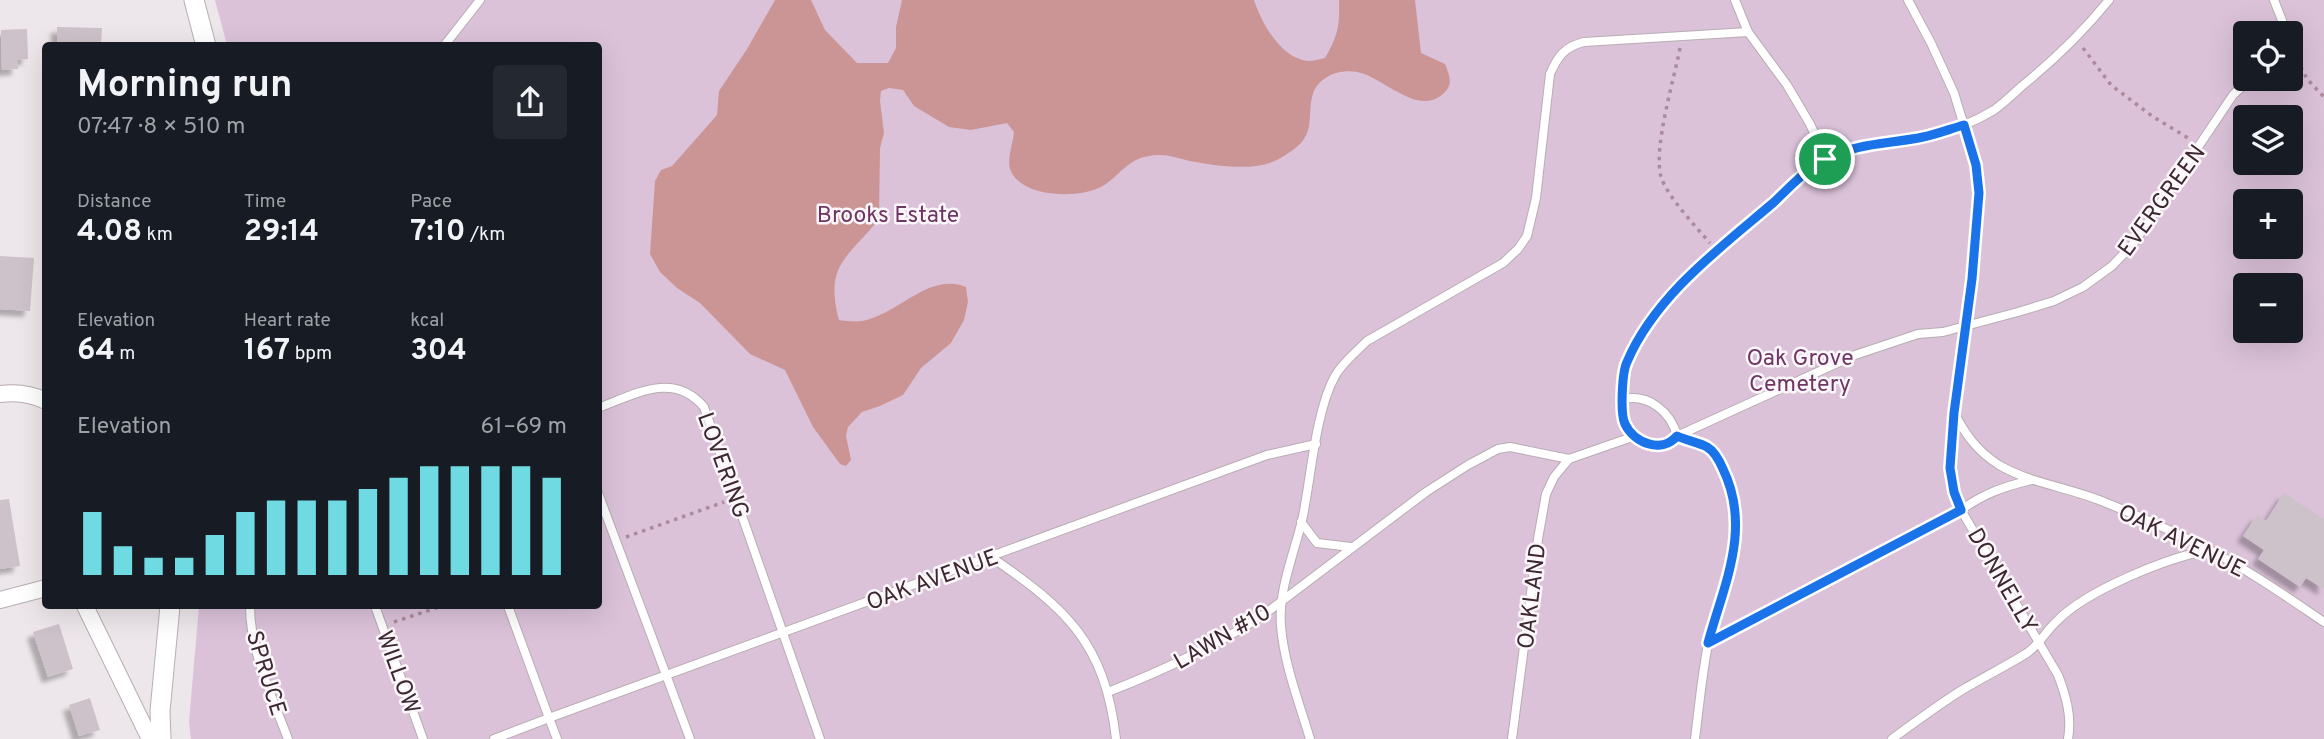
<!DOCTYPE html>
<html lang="en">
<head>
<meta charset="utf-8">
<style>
	body { margin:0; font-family:Overpass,sans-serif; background:#242831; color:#f1f3f6; height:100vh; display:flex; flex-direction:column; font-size:26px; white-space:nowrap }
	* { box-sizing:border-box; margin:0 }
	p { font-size:23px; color:#9ea1a6 }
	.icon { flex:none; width:38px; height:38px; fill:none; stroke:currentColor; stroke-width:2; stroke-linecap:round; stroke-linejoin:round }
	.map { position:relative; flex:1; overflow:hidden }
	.side { position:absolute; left:42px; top:42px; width:560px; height:567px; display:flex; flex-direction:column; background:#171b24; border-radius:7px; box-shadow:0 7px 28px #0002 }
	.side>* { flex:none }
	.fabs { position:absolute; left:2233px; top:21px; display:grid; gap:14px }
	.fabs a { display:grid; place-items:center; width:70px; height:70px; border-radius:7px; background:#171b24; box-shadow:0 7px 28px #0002; font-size:35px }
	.pin { position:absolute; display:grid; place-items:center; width:60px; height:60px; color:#fff; margin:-30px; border:4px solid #fff; border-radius:50%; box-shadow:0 2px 7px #0007 }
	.round { display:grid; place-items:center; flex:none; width:74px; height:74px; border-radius:7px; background:#242831 }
	.summary { display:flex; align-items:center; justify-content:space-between; height:119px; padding:0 35px }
	h1 { font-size:38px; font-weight:700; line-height:52px }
	.metrics { display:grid; grid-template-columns:repeat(3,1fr); gap:10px; height:119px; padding:7px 35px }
	.metrics div { display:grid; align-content:center }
	.metrics b { font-size:30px; font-weight:700 }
	.metrics small { font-size:19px; font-weight:400 }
	.metrics p { font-size:19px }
	.chart { height:196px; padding:14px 35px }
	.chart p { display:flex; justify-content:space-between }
	.chart svg { width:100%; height:126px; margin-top:7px; stroke:#6fdae2; stroke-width:6 }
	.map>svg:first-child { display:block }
</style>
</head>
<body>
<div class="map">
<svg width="2324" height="739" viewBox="0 0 2324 739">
	<defs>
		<filter id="shadow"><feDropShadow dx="-6" dy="6" stdDeviation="2" flood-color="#0004"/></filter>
	</defs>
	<rect width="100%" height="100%" fill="#ede6ea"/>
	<path fill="#dbc2d9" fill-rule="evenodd" d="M215 0H2324V739H191L189 722 199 606H598V46L227 45ZM2245 33H2291V79H2245ZM2245 117H2291V163H2245ZM2245 201H2291V247H2245ZM2245 285H2291V331H2245Z"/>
	<path fill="#cb9596" d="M775 0H811L825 30 857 63H888L896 48V27L902 0H1254C1261 22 1281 59 1308 61 1313 61 1320 59 1325 58 1338 36 1340 25 1339 0H1415L1421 53 1445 64C1449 74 1454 84 1444 93 1418 118 1384 77 1357 72 1348 70 1334 72 1327 77 1301 92 1317 120 1304 139 1299 147 1287 154 1279 159 1255 172 1216 166 1190 161 1176 158 1164 153 1149 156 1127 159 1118 178 1101 187 1078 199 1020 198 1010 169 1007 159 1013 143 1014 132L1007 123 971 130 949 127 914 106 903 90 889 88 881 91 880 101 884 133 880 148 879 219C848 258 824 264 839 320 846 321 855 322 862 321 898 315 928 272 966 287L968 302 964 320 951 343 921 368 903 395 880 406 862 412 848 427 846 436 851 460 846 466 840 464 813 427 785 370 750 354 700 303 677 288 660 272 650 254 655 181 661 170 672 166 717 115 719 91 747 49Z"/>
	<g fill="#cdc2c9" filter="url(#shadow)">
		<polygon points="57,27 102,28 101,46 57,46"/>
		<polygon points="27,29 28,59 17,60 18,69 2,70 1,30"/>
		<polygon points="0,256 34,258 30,311 0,309"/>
		<polygon points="2284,493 2324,519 2324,589 2306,578 2300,587 2258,559 2264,550 2243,536 2257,515 2266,521"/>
		<polygon points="9,499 20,566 0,569 0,500"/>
		<polygon points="59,624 73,669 48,677 33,632"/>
		<polygon points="90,698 100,730 79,736 69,705"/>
	</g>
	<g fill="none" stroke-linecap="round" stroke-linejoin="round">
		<defs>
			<g id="service">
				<polyline points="1735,0 1748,32 1787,85 1810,124 1826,159"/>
				<path d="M1908 0 1931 43 1954 93 1976 165 1979 193 1972 279 1954 413 1950 468 1954 492 1961 510 2058 675C2066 696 2072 716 2068 739"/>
				<path d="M2109 0C2083 32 2054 60 2022 86 2013 94 2004 103 1994 110 1973 123 1948 132 1925 137 1891 144 1858 142 1827 159 1805 170 1791 187 1773 202 1738 233 1700 264 1668 299 1654 314 1630 347 1625 366 1622 378 1620 414 1625 424 1634 443 1662 454 1677 436L1855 355 1918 334 1943 332 2018 312 2054 301 2083 287 2112 266 2133 244 2233 95 2250 79"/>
				<polyline points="2274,0 2287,33"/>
				<polyline points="2291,44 2291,47"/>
				<polyline points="444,46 480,0"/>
				<path d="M1624 399C1649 394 1671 412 1677 436"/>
				<path d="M598 408C636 394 673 371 704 407L820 739"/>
				<path d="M1954 413C1966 435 1977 451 1999 465 2030 483 2066 487 2099 500 2137 515 2175 532 2211 551 2250 571 2287 597 2324 622"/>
				<path d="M1677 436C1685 440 1700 442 1707 447 1715 452 1721 465 1725 473 1755 533 1719 586 1708 644 1702 675 1699 707 1695 739"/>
				<polyline points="1569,459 1635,436"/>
				<polyline points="598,493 690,739"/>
				<polyline points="1301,522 1317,543 1351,547"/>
				<path d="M991 557C1067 609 1105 643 1116 739"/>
				<path d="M250 606C250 652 272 696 288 739"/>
				<polyline points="375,606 423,739"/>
				<polyline points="508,606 549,718 1267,455 1316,444"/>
				<path d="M1708 643 1961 510C1985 493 2003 487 2031 480"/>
				<path d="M1108 692C1162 671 1213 647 1262 616L1426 492 1468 465 1498 449 1510 447 1569 459"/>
				<polyline points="494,739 549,718 557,739"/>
				<path d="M1310 739C1299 702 1284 664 1281 626 1278 589 1295 552 1303 516 1311 476 1316 410 1335 376 1343 362 1356 352 1367 341L1503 263 1518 249 1527 236 1536 198 1550 74C1558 56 1564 47 1584 42L1748 32"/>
				<polyline points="1512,739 1538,539 1546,494 1554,477 1569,459"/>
				<path d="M1892 739C1915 722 1938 705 1962 690 1984 677 2006 666 2027 653 2040 644 2045 632 2056 622 2085 591 2168 557 2210 550"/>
			</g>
			<g id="minor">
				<path d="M0 394C15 392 32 394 46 401"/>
				<polyline points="0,600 46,588"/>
				<polyline points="85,606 150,739"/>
			</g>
			<g id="tertiary">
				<polyline points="194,0 206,46"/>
				<polyline points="161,739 160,711 170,606"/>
			</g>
		</defs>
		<use href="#service" stroke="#b8adb2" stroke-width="10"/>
		<use href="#minor" stroke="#b8adb2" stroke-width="18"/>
		<use href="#tertiary" stroke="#b8adb2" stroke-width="21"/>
		<g stroke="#ad8a9b" stroke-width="3.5" stroke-dasharray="3.5 5" stroke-linecap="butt">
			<path d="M1680 48C1674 80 1653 148 1661 177 1667 196 1696 227 1710 243"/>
			<polyline points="2083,48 2111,85 2152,116 2188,138"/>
			<polyline points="2297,59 2307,79 2324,97"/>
			<polyline points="626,537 724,502"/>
			<polyline points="394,622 442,606"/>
		</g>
		<use href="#service" stroke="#fff" stroke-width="8"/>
		<use href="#minor" stroke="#fff" stroke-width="16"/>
		<use href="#tertiary" stroke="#fff" stroke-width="19"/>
	</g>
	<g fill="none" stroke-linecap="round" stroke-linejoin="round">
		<defs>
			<path id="route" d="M1964 125 1976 165 1979 193 1972 279 1954 413 1950 468 1954 492 1961 510 1708 643C1724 584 1752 529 1723 469 1720 462 1714 451 1707 447 1701 443 1685 440 1677 436 1662 454 1634 443 1625 424 1620 414 1622 372 1627 362 1655 296 1720 248 1773 203 1790 187 1805 170 1826 159 1856 143 1890 144 1923 137 1937 134 1950 129 1964 125Z"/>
		</defs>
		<use href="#route" stroke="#fff" stroke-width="14"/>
		<use href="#route" stroke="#1a73e8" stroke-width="9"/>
	</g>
	<g text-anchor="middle" stroke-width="5" stroke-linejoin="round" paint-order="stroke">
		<g font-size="23" fill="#3d2731" stroke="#faf6f9">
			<text transform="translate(2161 200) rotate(-54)" y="8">EVERGREEN</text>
			<text transform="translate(724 465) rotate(70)" y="8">LOVERING</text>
			<text transform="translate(2182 540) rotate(26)" y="8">OAK AVENUE</text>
			<text transform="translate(932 579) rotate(-20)" y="8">OAK AVENUE</text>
			<text transform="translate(2003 580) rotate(60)" y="8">DONNELLY</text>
			<text transform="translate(1531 596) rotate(-83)" y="8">OAKLAND</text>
			<text transform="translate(1222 636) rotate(-30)" y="8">LAWN #10</text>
			<text transform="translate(399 672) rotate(70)" y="8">WILLOW</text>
			<text transform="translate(267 673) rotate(73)" y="8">SPRUCE</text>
		</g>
		<g font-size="23" fill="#6f3663" stroke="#faf6f9">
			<text x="888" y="222">Brooks Estate</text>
			<text x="1800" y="365">Oak Grove<tspan x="1800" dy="26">Cemetery</tspan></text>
		</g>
	</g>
</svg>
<div class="fabs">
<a><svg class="icon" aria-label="locate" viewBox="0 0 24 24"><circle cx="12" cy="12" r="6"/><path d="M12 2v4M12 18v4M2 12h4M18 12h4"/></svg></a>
<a><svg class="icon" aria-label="layers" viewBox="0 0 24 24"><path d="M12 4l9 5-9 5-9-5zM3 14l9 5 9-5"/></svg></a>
<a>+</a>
<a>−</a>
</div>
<div class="pin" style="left:1825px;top:159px;background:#1e9e55"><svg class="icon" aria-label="arrive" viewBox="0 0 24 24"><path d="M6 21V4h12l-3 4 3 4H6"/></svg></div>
<section class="side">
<div class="summary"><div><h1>Morning run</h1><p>07:47 · 8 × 510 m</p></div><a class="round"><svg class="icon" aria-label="share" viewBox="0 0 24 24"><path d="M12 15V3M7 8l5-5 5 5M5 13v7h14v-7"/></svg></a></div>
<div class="metrics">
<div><p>Distance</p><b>4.08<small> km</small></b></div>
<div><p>Time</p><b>29:14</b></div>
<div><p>Pace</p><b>7:10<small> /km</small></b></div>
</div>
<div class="metrics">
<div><p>Elevation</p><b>64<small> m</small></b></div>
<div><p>Heart rate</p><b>167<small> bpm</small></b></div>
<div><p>kcal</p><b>304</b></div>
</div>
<div class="chart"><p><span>Elevation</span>61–69 m</p>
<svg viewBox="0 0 160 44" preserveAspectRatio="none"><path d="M5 44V22M15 44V34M25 44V38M35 44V38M45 44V30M55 44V22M65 44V18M75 44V18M85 44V18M95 44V14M105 44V10M115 44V6M125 44V6M135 44V6M145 44V6M155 44V10"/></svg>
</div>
</section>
</div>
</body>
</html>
